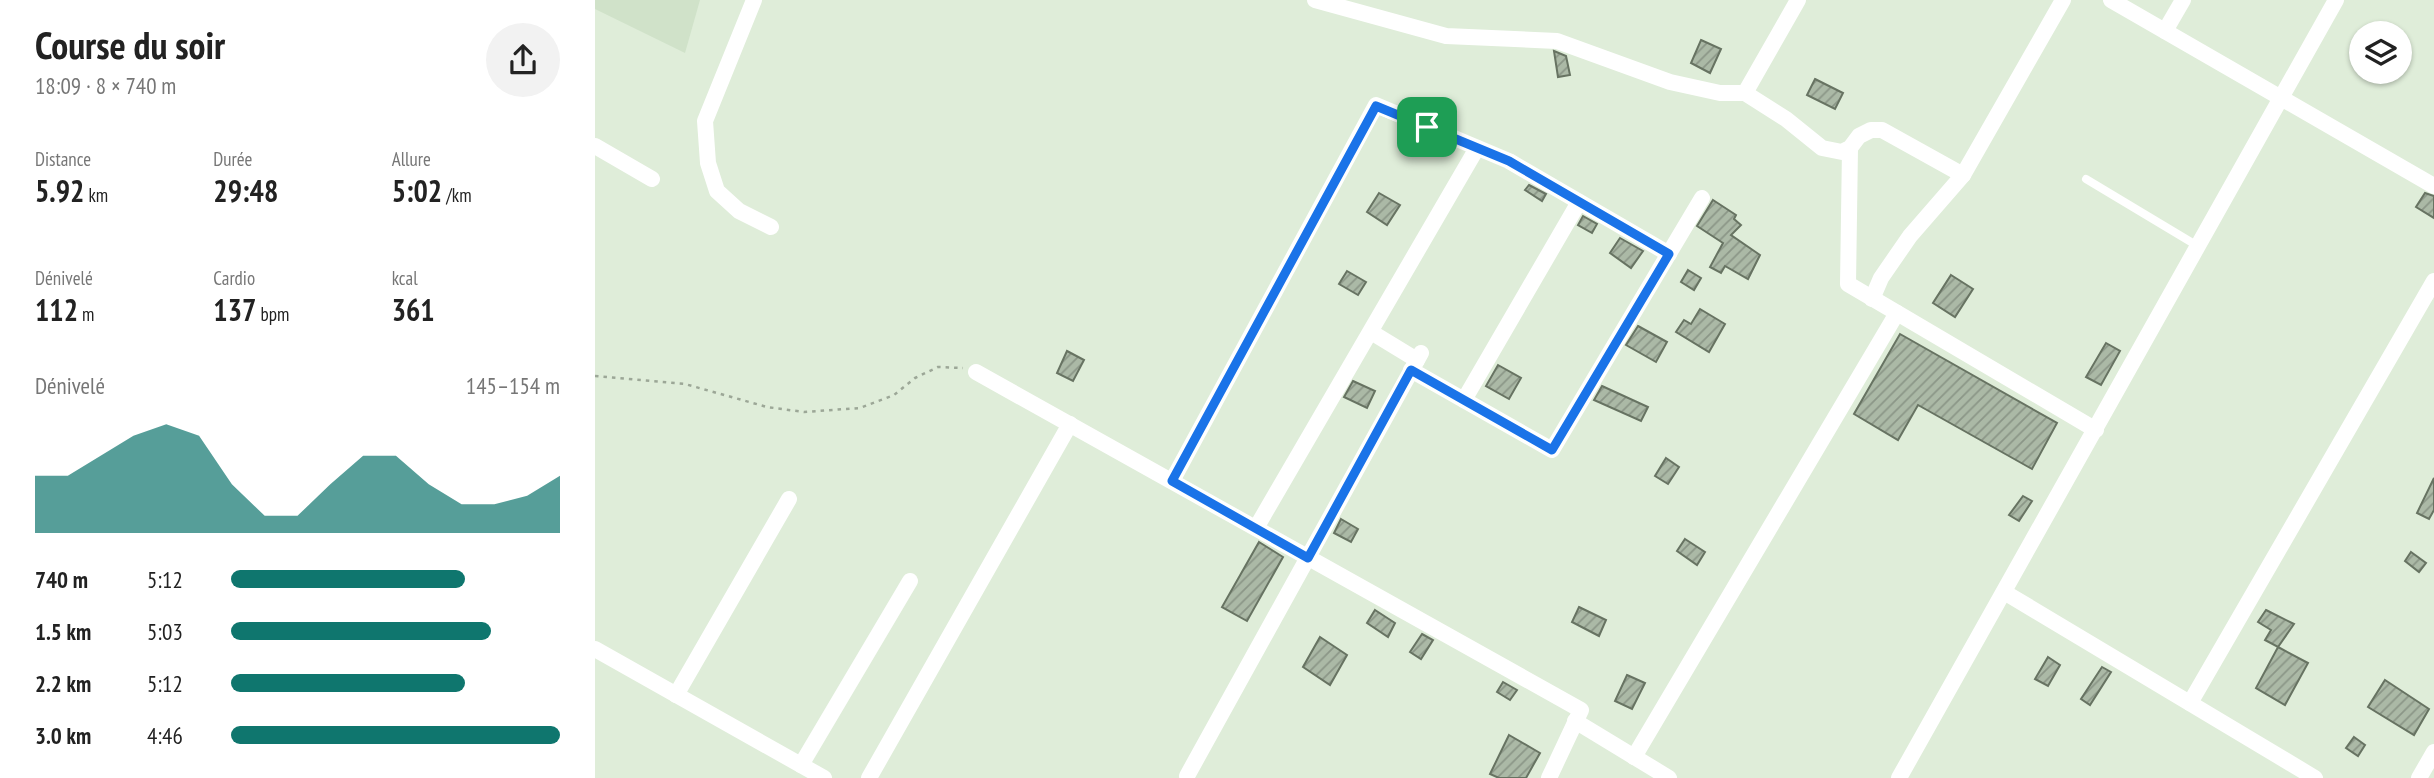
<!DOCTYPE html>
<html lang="fr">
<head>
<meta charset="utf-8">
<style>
	body { margin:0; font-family:"PT Sans Narrow",sans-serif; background:#f2f2f2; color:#222; height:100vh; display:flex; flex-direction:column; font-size:26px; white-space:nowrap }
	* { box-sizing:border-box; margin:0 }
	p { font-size:23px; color:#767676 }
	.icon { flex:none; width:38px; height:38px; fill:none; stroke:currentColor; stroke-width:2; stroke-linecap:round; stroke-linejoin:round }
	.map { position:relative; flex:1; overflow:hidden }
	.sheet { display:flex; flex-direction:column; background:#fff; width:595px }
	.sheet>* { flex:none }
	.controls { position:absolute; left:1754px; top:21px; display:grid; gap:14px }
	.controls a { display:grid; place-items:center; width:63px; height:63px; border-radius:50%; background:#fff; box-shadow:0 2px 5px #0004; font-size:35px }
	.pin { position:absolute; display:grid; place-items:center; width:60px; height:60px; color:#fff; margin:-30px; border-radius:14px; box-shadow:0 4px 10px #0006 }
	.round { display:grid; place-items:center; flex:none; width:74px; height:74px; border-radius:37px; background:#f2f2f2 }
	.overview { display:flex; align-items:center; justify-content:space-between; height:119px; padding:0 35px }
	h1 { font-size:38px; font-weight:600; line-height:52px }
	.figures { display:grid; grid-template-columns:repeat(3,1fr); gap:10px; height:119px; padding:7px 35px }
	.figures div { display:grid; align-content:center }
	.figures b { font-size:30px; font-weight:600 }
	.figures small { font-size:19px; font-weight:400 }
	.figures p { font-size:19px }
	.chart { height:196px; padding:14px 35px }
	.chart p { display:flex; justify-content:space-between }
	.chart svg { width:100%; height:126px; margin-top:7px; fill:#0f766e; opacity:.7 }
	ul { padding:0 35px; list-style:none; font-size:23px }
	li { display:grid; grid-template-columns:112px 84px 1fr; align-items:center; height:52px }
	li i { height:18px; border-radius:9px; background:#0f766e }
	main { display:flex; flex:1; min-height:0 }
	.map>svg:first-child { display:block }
</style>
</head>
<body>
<main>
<section class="sheet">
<div class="overview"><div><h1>Course du soir</h1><p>18:09 · 8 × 740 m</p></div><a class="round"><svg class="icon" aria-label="share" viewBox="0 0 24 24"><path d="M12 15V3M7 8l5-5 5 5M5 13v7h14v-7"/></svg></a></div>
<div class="figures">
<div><p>Distance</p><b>5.92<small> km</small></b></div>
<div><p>Durée</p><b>29:48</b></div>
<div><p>Allure</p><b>5:02<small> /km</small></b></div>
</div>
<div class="figures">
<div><p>Dénivelé</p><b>112<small> m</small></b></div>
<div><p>Cardio</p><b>137<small> bpm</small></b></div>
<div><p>kcal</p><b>361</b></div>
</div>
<div class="chart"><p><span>Dénivelé</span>145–154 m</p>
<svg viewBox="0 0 160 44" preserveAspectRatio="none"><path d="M0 44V24L10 24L20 17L30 10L40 6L50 10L60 27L70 38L80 38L90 27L100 17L110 17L120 27L130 34L140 34L150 31L160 24V44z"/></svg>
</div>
<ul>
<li><b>740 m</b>5:12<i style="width:71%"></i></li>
<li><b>1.5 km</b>5:03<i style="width:79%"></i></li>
<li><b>2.2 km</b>5:12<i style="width:71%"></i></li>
<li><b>3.0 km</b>4:46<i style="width:100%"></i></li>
</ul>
</section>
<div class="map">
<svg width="1839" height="778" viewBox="0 0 1839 778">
	<defs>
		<pattern id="building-hatch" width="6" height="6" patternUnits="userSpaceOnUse" patternTransform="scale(1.75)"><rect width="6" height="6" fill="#abb9a6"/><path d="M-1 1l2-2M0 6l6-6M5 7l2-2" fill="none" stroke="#8b9687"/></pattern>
	</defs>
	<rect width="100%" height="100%" fill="#dfedd9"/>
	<polygon fill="#d0e2c9" points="0,0 105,0 90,53 0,9"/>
	<g fill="url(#building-hatch)" stroke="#677362" stroke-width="2">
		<polygon points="1106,40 1126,49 1115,73 1096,63"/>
		<polygon points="959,51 971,56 975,75 963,77"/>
		<polygon points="1220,79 1248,93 1240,109 1212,95"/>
		<polygon points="934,185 951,194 947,201 930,190"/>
		<polygon points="784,193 805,205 792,225 772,212"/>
		<polygon points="1830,193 1839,196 1839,218 1821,207"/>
		<polygon points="1118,200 1141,215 1139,219 1146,225 1136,235 1165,255 1153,279 1130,266 1126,273 1115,267 1128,243 1102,226"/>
		<polygon points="988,216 1002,224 997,233 983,225"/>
		<polygon points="1025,238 1048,251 1036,268 1015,253"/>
		<polygon points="1093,270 1106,278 1099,290 1086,282"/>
		<polygon points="752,271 771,282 763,295 744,284"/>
		<polygon points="1356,275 1378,289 1360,317 1338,303"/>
		<polygon points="1105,309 1130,324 1114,352 1081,332 1089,320 1096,324"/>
		<polygon points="1043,326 1072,342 1061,362 1031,345"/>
		<polygon points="1305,334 1462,423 1437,469 1323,405 1303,440 1259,414"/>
		<polygon points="1511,343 1525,351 1506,385 1491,377"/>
		<polygon points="472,351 489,360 478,381 462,373"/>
		<polygon points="903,365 926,378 914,399 891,386"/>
		<polygon points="758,381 780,391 772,408 749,397"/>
		<polygon points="1007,386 1053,407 1046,421 999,400"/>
		<polygon points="1071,458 1084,467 1073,484 1060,476"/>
		<polygon points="1839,478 1839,510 1834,519 1822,513"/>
		<polygon points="1428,496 1437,501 1424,521 1414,515"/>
		<polygon points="746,519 763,529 756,542 739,533"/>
		<polygon points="1090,539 1110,552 1102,565 1082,551"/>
		<polygon points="664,542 688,557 652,621 627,607"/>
		<polygon points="1816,552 1831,563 1824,572 1810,561"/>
		<polygon points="984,607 1011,620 1004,636 977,622"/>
		<polygon points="780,610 800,623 793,637 772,623"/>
		<polygon points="1671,610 1699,624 1683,647 1670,640 1676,630 1663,622"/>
		<polygon points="827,634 838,640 826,659 815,652"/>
		<polygon points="725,637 752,655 735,685 708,667"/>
		<polygon points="1683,647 1713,663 1690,705 1661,688"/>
		<polygon points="1453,657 1465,665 1453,686 1440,679"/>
		<polygon points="1507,667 1516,672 1495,705 1486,699"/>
		<polygon points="1032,675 1050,683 1037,709 1020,701"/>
		<polygon points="1790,680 1834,709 1819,735 1773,707"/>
		<polygon points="908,682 922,690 915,700 902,692"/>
		<polygon points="914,735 945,753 931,778 904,778 895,774"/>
		<polygon points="1759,737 1770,745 1763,756 1751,748"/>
	</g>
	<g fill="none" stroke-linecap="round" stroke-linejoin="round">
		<polyline stroke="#9ca797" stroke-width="2.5" stroke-dasharray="3.5 5" stroke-linecap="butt" points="0,376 90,384 172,407 209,412 265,408 299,395 320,378 343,367 368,368"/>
		<polyline stroke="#fff" stroke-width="8" points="1491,179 1601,245"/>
		<g stroke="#fff" stroke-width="16">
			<polyline points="159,0 110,121 113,163 122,191 144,211 176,227"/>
			<polyline points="720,0 851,36 962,41 1075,82 1125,93 1150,93 1191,119 1227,148 1247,152 1255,148 1264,136 1276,130 1287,130 1368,175"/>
			<polyline points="1516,0 1839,186"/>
			<polyline points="1570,31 1588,0"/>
			<polyline points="1150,93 1203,0"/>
			<polyline points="0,146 57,179"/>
			<polyline points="1255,148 1253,284 1501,430"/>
			<polyline points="1277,299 1286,278 1315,236 1368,175 1468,0"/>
			<polyline points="776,332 822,360"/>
			<polyline points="816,370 957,450 1107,198"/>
			<polyline points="381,372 986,710 954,778"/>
			<polyline points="869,400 984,202"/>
			<polyline points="577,481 781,105 914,161 1074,254"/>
			<polyline points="661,528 882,148"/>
			<polyline points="1409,592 1720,778"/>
			<polyline points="0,649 229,778"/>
			<polyline points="81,695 194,499"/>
			<polyline points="1595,703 1839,281"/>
			<polyline points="980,721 1074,778"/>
			<polyline points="1039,757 1302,313"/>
			<polyline points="206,765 315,581"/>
			<polyline points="592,776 826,353"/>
			<polyline points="274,778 475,424"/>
			<polyline points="1304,778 1741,0"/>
			<polyline points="1824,778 1839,752"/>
		</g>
	</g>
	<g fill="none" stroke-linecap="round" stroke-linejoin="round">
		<defs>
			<polygon id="route" points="781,106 914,161 1074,254 957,450 816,370 713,558 577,481"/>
		</defs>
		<use href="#route" stroke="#fff" stroke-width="14"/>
		<use href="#route" stroke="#1a73e8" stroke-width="9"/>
	</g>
</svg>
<div class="controls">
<a><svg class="icon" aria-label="layers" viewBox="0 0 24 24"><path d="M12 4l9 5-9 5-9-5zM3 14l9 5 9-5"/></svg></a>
</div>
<div class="pin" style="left:832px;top:127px;background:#1e9e55"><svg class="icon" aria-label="arrive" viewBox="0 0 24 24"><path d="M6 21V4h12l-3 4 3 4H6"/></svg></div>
</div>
</main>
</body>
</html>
